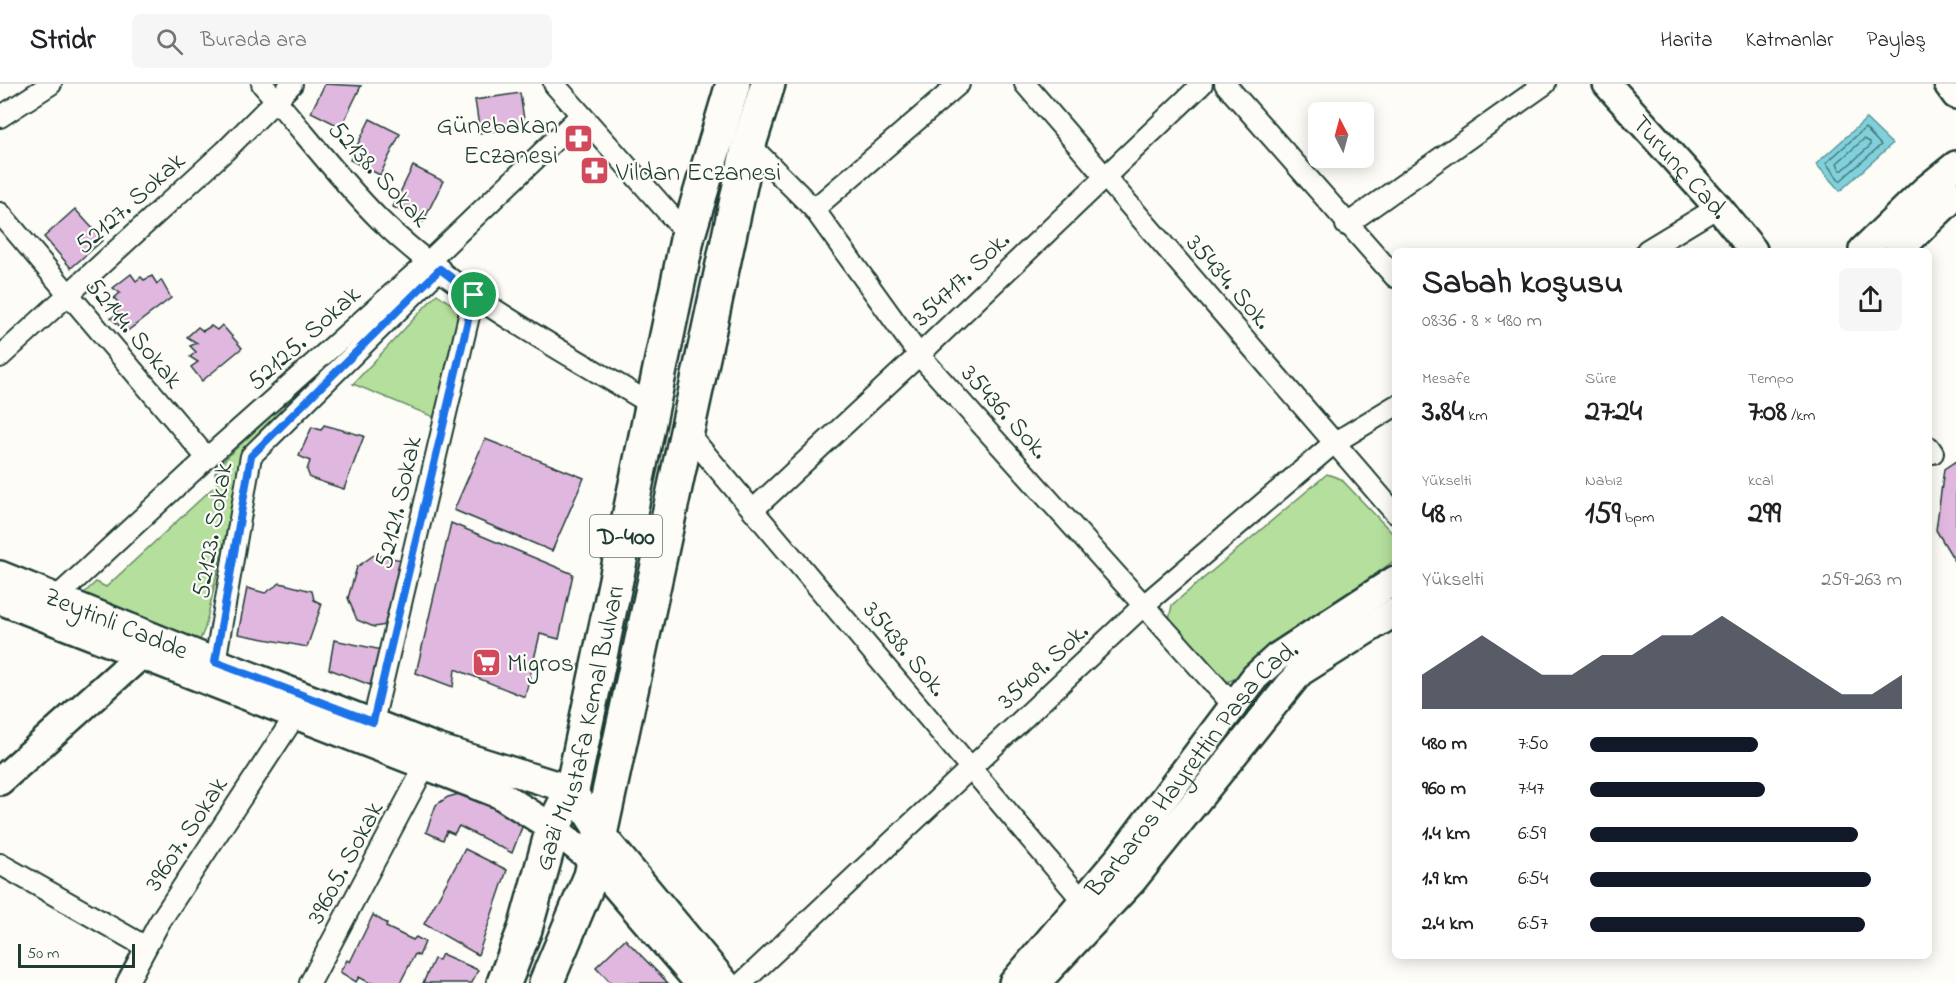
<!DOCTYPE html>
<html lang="tr">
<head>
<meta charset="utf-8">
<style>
	body { margin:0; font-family:"Indie Flower",sans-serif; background:#f6f6f6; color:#202124; height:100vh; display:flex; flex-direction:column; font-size:22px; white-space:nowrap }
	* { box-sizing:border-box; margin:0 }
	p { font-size:20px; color:#757577 }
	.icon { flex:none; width:33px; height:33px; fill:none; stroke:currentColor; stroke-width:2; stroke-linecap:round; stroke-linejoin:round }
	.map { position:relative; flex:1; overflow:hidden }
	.sheet { position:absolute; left:1392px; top:164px; width:540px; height:711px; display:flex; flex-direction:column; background:#fff; border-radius:9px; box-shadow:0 3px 15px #0003 }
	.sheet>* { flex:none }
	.needle { width:39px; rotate:354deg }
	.controls { position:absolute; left:1308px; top:18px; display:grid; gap:12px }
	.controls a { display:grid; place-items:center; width:66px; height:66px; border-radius:9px; background:#fff; box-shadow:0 3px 15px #0003; font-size:30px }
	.scale { position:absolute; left:18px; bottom:15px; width:117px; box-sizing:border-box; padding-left:6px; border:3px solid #1f3d34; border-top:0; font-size:16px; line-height:21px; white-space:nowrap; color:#1f3d34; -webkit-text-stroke:4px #fdfcf7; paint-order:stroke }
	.pin { position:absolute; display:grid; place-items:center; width:51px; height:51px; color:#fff; margin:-26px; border:3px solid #fff; border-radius:50%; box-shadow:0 2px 6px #0007 }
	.round { display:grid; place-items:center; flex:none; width:63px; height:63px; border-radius:9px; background:#f6f6f6 }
	.summary { display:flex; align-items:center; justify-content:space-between; height:102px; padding:0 30px }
	h1 { font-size:33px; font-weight:800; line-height:45px }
	.figures { display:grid; grid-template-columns:repeat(3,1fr); gap:9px; height:102px; padding:6px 30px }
	.figures div { display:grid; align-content:center }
	.figures b { font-size:30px; font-weight:800 }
	.figures small { font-size:16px; font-weight:400 }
	.figures p { font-size:16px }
	.chart { height:168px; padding:12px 30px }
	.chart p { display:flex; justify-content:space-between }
	.chart svg { width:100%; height:108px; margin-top:6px; fill:#111827; opacity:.7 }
	ul { padding:0 30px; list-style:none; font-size:20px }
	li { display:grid; grid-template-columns:96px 72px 1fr; align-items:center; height:45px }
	li i { height:15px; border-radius:8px; background:#111827 }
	header { display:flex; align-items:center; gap:36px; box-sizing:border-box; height:84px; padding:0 30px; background:#fff; border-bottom:2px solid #e0e0e0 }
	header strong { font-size:28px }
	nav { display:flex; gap:33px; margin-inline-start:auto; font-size:21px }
	.search { width:420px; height:54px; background:#f6f6f6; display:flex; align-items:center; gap:15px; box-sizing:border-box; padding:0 21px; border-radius:9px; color:#757577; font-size:22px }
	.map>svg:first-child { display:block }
</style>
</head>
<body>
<header>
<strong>Stridr</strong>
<div class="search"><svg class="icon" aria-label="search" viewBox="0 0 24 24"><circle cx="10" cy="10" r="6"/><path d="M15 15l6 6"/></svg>Burada ara</div>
<nav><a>Harita</a><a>Katmanlar</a><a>Paylaş</a></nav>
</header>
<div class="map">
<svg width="1956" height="899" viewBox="0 0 1956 899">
	<rect width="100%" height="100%" fill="#fdfcf7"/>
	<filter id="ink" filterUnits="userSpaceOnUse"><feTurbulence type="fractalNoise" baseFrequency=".0167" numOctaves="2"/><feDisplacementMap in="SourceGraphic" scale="12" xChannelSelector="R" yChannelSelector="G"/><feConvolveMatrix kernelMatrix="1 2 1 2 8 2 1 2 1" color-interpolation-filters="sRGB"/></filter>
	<g filter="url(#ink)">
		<g fill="#b5df9c" stroke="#6a8e68" stroke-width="1.5">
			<polygon points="437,210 460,226 436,334 353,300"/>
			<polygon points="355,252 359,257 244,370 238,383 235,410 205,544 200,556 192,561 91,519 84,509 96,498 106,503 217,400 215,389 221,379"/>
			<polygon points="1327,390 1341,395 1395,452 1395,476 1289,552 1244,591 1222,600 1169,535 1172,521"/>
		</g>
		<polygon fill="#81d1dc" stroke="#5a9699" stroke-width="1.5" points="1866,35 1892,60 1840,107 1816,80"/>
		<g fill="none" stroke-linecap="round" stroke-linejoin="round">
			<g stroke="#467877" stroke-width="1.5">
				<polygon points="1865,44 1881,61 1840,97 1826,79"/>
				<polygon points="1864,55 1870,58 1870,62 1843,86 1840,86 1837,79"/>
			</g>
		</g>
		<g fill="#e0b7df" stroke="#1f3d34" stroke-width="1.5">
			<polygon points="325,0 361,2 341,43 311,28"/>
			<polygon points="520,9 525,42 480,49 475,16"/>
			<polygon points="370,35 400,50 380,91 350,76"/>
			<polygon points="413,82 443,97 423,138 393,123"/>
			<polygon points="75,125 103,156 71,184 44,153"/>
			<polygon points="131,190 136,197 141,193 144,196 152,192 157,200 161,196 171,214 126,248 111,234 118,229 112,224 120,220 114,214 120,209 113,204"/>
			<polygon points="222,241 242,264 202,297 191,283 198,278 190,273 196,268 190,262 197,259 187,253 198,243 203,247 211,242 217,246"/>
			<polygon points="324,341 364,352 344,405 310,394 307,386 310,377 299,372 312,343 321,346"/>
			<polygon points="485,355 584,394 552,467 454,426"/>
			<polygon points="1956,377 1956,479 1936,446 1944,385"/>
			<polygon points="451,439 573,490 559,555 540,550 525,613 455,585 453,603 416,589"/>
			<polygon points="374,471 403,476 392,540 374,543 357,536 348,514 357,483"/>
			<polygon points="280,499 312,507 314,516 322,520 307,563 238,550 247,504 265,509"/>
			<polygon points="334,556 382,566 370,601 329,585"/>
			<polygon points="463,709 512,730 522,743 512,769 459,742 454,750 447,747 443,756 426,748 436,721 448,713"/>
			<polygon points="465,765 507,786 478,871 424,840"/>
			<polygon points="373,831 387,840 386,843 413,856 416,853 425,858 419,872 415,870 400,899 370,899 359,893 356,898 340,888 347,876 350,878"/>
			<polygon points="625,855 668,899 611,899 596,883"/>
			<polygon points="442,870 478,886 472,899 423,899 434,875 439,876"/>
		</g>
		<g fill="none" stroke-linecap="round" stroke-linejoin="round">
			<defs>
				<g id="street">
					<path d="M262 0C301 44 337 93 379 135 457 211 558 264 651 320"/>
					<polyline points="554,0 688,151"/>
					<polyline points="1025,0 1395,429"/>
					<polyline points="1225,0 1395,193"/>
					<polyline points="0,33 51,0"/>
					<polyline points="749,60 814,125 919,271 1234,622"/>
					<polyline points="814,125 959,0"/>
					<polyline points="0,129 207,374"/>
					<polyline points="1346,141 1545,0"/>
					<polyline points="1647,166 1718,123"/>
					<polyline points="0,273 225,67 292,0"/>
					<polyline points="686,347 1083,817"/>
					<polyline points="1929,363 1933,369"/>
					<polyline points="754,425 919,271 1202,0"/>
					<polyline points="58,512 207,374 429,177 581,31"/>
					<polyline points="215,578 251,372 440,185"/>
					<polyline points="373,638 474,211"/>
					<polyline points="0,780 146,863"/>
					<polyline points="127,899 159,839 295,632"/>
					<polyline points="310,899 425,682"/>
					<polyline points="742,899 1144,521 1334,359 1395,322"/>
				</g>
				<g id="secondary">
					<path id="s1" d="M1607 0 1718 123 1753 166"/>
					<polyline points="1948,0 1956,11"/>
					<polyline points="1863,166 1925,106 1956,81"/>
					<polyline points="1899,166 1956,111"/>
					<path id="s2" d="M0 491 215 578 437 664 572 706 600 749 725 899"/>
					<polyline points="0,516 499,710 553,744 594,777 699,899"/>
					<polyline points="0,697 151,562"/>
					<path id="s3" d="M1013 899 1120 773 1255 593 1277 573 1395 496"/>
					<polyline points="1036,899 1132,797 1300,588 1395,528"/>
				</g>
				<g id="highway">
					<path id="s4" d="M504 899 525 845 553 744 572 706 688 151 733 0"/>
					<polyline points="546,899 591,792 749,60 768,0"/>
				</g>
			</defs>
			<use href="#street" stroke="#1f3d34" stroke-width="24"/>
			<use href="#secondary" stroke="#1f3d34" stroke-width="32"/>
			<use href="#highway" stroke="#1f3d34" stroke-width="38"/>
			<use href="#street" stroke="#fdfcf7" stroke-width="20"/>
			<use href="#secondary" stroke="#fdfcf7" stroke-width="27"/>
			<use href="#highway" stroke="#fdfcf7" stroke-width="33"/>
		</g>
	</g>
	<g fill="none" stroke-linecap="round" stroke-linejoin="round" filter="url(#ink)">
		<defs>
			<polygon id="route" points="440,185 474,211 373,638 215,578 251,372"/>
		</defs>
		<use href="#route" stroke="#fff" stroke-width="12"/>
		<use href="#route" stroke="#1a73e8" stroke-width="8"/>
	</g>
	<defs>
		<symbol id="pharmacy-square" viewBox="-11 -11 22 22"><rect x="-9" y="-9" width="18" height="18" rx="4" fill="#d1495b" stroke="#fdfcf7"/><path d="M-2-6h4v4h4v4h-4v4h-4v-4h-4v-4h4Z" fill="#fff"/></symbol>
		<symbol id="supermarket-square" viewBox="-11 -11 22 22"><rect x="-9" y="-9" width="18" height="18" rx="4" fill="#d1495b" stroke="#fdfcf7"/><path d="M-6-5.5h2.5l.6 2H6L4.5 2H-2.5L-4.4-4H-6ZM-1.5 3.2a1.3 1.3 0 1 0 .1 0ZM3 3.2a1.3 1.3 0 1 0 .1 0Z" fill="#fff"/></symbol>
	</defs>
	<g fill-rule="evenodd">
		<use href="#pharmacy-square" x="562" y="38" width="33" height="33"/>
		<use href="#pharmacy-square" x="578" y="70" width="33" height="33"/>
		<use href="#supermarket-square" x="470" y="562" width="33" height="33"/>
	</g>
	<g text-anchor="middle" stroke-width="4.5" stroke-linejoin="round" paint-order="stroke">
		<rect fill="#fdfcf7" stroke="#62766e" stroke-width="1.5" x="590" y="431" width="72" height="42" rx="4.5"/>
		<g font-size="24" font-weight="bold" fill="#1f3d34">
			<text x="626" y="460">D-400</text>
		</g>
		<g font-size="26" fill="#1f3d34" stroke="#fdfcf7" text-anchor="start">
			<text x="558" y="49" text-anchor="end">Günebakan<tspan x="558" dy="30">Eczanesi</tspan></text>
			<text x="616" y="96">Vildan Eczanesi</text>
			<text x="507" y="587">Migros</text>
		</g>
		<g font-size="26" fill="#1f3d34" stroke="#fdfcf7">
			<text dy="9" stroke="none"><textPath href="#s1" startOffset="111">Turunç Cad.</textPath></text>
			<text transform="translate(380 89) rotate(47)" y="9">52138. Sokak</text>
			<text transform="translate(129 118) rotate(-42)" y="9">52127. Sokak</text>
			<text transform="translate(960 194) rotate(-44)" y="9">354717. Sok.</text>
			<text transform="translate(1230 197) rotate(49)" y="9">35434. Sok.</text>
			<text transform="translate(135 248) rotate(50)" y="9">52144. Sokak</text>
			<text transform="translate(303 253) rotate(-42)" y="9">52125. Sokak</text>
			<text transform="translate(1006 327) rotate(48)" y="9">35436. Sok.</text>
			<text transform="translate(397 418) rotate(-77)" y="9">52121. Sokak</text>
			<text transform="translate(211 446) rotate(-80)" y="9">52123. Sokak</text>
			<text dy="9" stroke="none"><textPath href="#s2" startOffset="126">Zeytinli Cadde</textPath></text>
			<text transform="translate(906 564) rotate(50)" y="9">35438. Sok.</text>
			<text transform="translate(1042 581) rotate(-43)" y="9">35409. Sok.</text>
			<text dy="9" stroke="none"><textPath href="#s4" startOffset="267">Gazi Mustafa Kemal Bulvarı</textPath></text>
			<text dy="9" stroke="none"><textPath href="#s3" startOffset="280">Barbaros Hayrettin Paşa Cad.</textPath></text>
			<text transform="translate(185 749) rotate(-57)" y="9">39607. Sokak</text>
			<text transform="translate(344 778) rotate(-62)" y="9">39605. Sokak</text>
		</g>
	</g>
</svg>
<div class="controls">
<a><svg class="needle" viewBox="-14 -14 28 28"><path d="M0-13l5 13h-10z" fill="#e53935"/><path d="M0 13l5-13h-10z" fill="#757577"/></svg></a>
</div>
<div class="scale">50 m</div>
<div class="pin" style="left:474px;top:211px;background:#1e9e55"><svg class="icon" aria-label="arrive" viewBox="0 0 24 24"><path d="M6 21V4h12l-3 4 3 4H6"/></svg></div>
<section class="sheet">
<div class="summary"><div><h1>Sabah koşusu</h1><p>08:36 · 8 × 480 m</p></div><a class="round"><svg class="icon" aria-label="share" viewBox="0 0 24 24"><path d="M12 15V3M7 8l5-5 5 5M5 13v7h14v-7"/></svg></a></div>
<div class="figures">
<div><p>Mesafe</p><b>3.84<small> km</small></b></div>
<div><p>Süre</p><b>27:24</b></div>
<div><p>Tempo</p><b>7:08<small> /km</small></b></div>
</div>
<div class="figures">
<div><p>Yükselti</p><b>48<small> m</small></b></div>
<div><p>Nabız</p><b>159<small> bpm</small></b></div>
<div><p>kcal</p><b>299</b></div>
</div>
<div class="chart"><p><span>Yükselti</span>259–263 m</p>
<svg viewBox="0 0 160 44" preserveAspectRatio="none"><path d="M0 44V30L10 22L20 14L30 22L40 30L50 30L60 22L70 22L80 14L90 14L100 6L110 14L120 22L130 30L140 38L150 38L160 30V44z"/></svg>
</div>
<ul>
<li><b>480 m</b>7:50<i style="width:54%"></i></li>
<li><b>960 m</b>7:47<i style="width:56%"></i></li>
<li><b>1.4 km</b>6:59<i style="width:86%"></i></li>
<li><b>1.9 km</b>6:54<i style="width:90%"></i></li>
<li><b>2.4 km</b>6:57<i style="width:88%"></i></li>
</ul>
</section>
</div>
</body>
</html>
